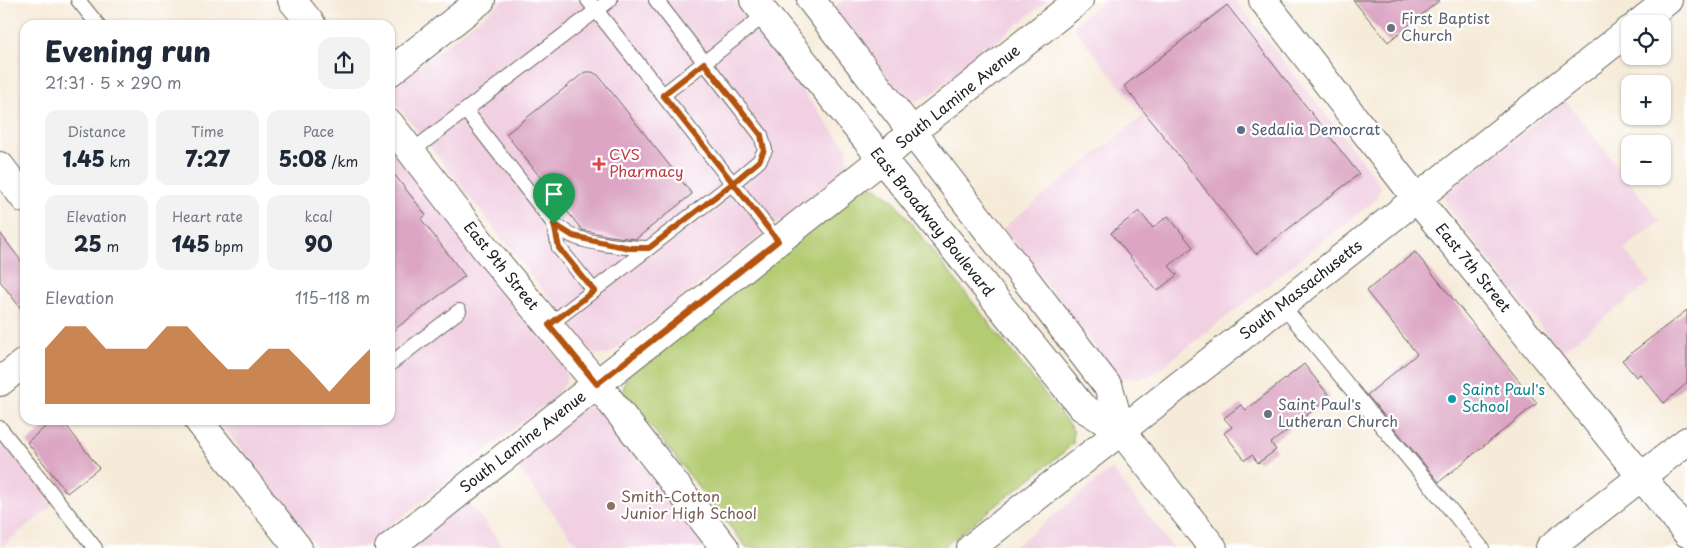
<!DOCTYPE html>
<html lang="en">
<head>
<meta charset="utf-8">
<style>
	body { margin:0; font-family:"Playpen Sans",sans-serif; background:#f2f2f3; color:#1f2937; height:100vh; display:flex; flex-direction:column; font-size:19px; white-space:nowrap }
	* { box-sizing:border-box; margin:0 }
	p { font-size:16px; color:#747a83 }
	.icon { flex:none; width:28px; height:28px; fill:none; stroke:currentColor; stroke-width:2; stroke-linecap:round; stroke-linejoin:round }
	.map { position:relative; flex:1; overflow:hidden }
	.panel { position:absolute; left:20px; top:20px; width:375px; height:405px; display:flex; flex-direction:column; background:#fff; border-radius:15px; box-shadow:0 1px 4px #0004 }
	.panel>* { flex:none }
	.tools { position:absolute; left:1621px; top:15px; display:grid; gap:10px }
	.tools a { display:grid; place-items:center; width:50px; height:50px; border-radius:10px; background:#fff; box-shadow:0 1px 4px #0004; font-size:25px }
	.pin { position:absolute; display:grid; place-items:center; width:42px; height:42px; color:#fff; margin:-51px -21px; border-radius:50% 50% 50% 0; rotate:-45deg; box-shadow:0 0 5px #0007 }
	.pin .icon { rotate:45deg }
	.round { display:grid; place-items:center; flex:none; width:52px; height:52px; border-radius:15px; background:#f2f2f3 }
	.headline { display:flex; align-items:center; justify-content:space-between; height:85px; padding:0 25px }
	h1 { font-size:28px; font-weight:800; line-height:38px }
	.figures { display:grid; grid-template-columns:repeat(3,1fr); gap:8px; height:85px; padding:5px 25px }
	.figures div { display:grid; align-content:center; border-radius:12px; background:#f2f2f3; text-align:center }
	.figures b { font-size:21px; font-weight:800 }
	.figures small { font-size:14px; font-weight:400 }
	.figures p { font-size:14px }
	.chart { height:140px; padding:10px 25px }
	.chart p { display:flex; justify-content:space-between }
	.chart svg { width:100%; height:90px; margin-top:5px; fill:#b45309; opacity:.7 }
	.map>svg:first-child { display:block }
</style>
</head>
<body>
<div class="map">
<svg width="1687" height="548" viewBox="0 0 1687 548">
	<rect width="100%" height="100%" fill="#fff"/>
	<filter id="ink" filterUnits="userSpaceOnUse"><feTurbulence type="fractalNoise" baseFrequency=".02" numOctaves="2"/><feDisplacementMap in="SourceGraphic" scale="10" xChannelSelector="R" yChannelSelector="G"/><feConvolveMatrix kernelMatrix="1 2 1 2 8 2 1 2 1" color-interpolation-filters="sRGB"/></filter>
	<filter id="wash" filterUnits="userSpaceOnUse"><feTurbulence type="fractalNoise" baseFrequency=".0096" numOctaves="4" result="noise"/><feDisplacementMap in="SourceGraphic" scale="20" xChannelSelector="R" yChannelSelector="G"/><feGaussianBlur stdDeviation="1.12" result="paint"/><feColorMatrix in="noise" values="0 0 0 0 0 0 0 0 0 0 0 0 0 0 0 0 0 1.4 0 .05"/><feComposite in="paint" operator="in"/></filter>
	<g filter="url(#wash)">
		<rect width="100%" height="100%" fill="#f6ebd9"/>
		<g fill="#f1d0e2">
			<polygon points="503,0 733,0 847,149 847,162 842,172 608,355 596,354 589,349 399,107 394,96 396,85"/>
			<polygon points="844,0 1048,0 931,94 916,101 903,97 834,8"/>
			<polygon points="1105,0 1235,0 1374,176 1380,187 1377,199 1152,375 1138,378 1120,378 1003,228 1143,116 1073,26"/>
			<polygon points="1565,100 1660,221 1624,249 1650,282 1561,352 1447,206 1444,195"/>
			<polygon points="390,143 566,369 566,382 554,397 362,548 318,548 218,420 390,420"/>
			<polygon points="597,407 708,548 580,548 514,463 583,408"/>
			<polygon points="0,429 57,502 0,548"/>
			<polygon points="1112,469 1173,548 1013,548"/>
			<polygon points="467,500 504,548 405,548"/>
		</g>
		<polygon fill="#b3cb71" stroke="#687446" points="861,187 877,188 892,199 1073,430 1073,443 1065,451 942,548 747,548 623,391 626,377"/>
		<g id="blocks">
			<g fill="#dba5c3">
				<polygon points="1353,0 1440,0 1388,42"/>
				<polygon points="1227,5 1359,174 1256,254 1124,86"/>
				<polygon points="585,72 592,72 598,75 692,194 636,239 610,236 582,230 506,134"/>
				<polygon points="390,169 426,215 421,219 465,276 390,333"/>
				<polygon points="1139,211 1153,228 1168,216 1193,247 1169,266 1177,275 1157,291 1111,233"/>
				<polygon points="0,233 25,266 25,314 0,281"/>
				<polygon points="1415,252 1537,403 1439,482 1367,395 1417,354 1366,291"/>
				<polygon points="1687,310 1687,383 1664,403 1640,374 1636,377 1622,360"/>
				<polygon points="1304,364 1330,397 1271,443 1276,450 1258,463 1252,455 1245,460 1224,433 1232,427 1224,418 1241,405 1246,410"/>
				<polygon points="54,420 62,420 99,468 67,493 27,442"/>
			</g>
		</g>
	</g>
	<g filter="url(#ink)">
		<use href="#blocks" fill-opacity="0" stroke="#68645e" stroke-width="1"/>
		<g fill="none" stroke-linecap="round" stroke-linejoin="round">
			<defs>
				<g id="service">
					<polyline points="78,0 98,25"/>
					<polyline points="588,0 778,241"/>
					<polyline points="663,95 766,14"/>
					<path d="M466 111 554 224C560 228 565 232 571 235 588 244 630 248 649 248"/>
					<polyline points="412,151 610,0"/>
					<polyline points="554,224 559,248 594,291"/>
					<polyline points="1282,305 1482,548"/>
					<polyline points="549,325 733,183 759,161 765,150 761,135 656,0"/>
					<polyline points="390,364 459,311"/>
					<polyline points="0,428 95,548"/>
				</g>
				<g id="minor">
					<polyline points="292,0 312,25"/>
					<polyline points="1263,0 1417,199 1687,533"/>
					<polyline points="1638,24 1668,0"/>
					<polyline points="390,124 485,248 597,384 725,548"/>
					<polyline points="0,166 25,199"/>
					<polyline points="198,420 298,548"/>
					<polyline points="389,548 882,159 913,131 1079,0"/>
					<polyline points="971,548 1282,305 1630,30"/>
					<polyline points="1550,548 1687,441"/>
				</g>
				<g id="secondary">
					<polyline points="390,72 481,0"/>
					<polyline points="0,382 25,362"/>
				</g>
				<g id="trunk">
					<polyline points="754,0 1082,407 1121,431 1213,548"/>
					<polyline points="811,0 1109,388 1121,431"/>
				</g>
			</defs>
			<use href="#service" stroke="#68645e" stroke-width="16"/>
			<use href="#minor" stroke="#68645e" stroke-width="30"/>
			<use href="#secondary" stroke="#68645e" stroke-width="30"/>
			<use href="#trunk" stroke="#68645e" stroke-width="30"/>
			<use href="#service" stroke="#fff" stroke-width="14"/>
			<use href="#minor" stroke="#fff" stroke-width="28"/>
			<use href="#secondary" stroke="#fff" stroke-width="28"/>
			<use href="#trunk" stroke="#fff" stroke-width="28"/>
		</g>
	</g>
	<g fill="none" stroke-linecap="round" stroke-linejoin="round" filter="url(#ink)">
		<defs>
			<polyline id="route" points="554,224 559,248 594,291 549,325 597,384 778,241 733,183 759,161 764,150 761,135 704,63 663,95 733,183 649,248 630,248 590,240 573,236 554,224"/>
		</defs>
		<use href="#route" stroke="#fff" stroke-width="10"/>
		<use href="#route" stroke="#b45309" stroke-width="6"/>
	</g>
	<g fill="#6b7280" stroke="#fff" stroke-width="2">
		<circle cx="1391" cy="28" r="5"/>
		<circle cx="1268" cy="414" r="5"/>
	</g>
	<circle fill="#5c6f8a" stroke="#fff" stroke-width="2" cx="1241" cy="130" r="5"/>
	<path fill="#e0444e" stroke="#fff" stroke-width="2" d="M596.5 156.5h5v5h5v5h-5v5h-5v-5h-5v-5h5z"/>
	<circle fill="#0f9aa8" stroke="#fff" stroke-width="2" cx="1452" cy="399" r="5"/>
	<circle fill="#8d6e63" stroke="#fff" stroke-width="2" cx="611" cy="506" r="5"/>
	<g text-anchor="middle" stroke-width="4.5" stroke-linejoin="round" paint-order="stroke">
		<g font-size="15" fill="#5b616d" stroke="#fff" text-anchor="start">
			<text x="1401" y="24">First Baptist<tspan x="1401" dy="17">Church</tspan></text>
			<text x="1278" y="410">Saint Paul's<tspan x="1278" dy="17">Lutheran Church</tspan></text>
		</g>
		<g font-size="15" fill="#1c1c1c" stroke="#fff">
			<text transform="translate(958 97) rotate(-39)" y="5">South Lamine Avenue</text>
			<text transform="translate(932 222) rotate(51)" y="5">East Broadway Boulevard</text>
			<text transform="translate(501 266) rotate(51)" y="5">East 9th Street</text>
			<text transform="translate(1473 268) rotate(51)" y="5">East 7th Street</text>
			<text transform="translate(1301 290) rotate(-38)" y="5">South Massachusetts</text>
			<text transform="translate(523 442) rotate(-38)" y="5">South Lamine Avenue</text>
		</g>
		<g font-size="15" fill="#4e5e75" stroke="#fff" text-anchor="start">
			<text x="1251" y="135">Sedalia Democrat</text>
		</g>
		<g font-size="15" fill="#be3a42" stroke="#fff" text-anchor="start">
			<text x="609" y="160">CVS<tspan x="609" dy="17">Pharmacy</tspan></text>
		</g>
		<g font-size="15" fill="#0d838f" stroke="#fff" text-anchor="start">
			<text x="1462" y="395">Saint Paul's<tspan x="1462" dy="17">School</tspan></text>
		</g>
		<g font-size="15" fill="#785e54" stroke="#fff" text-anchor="start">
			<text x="621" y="502">Smith-Cotton<tspan x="621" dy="17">Junior High School</tspan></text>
		</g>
	</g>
</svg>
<div class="tools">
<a><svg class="icon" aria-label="locate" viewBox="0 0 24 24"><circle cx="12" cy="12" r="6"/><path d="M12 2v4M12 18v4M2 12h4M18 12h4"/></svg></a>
<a>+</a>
<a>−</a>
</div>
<div class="pin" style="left:554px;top:224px;background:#1e9e55"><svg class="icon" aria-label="arrive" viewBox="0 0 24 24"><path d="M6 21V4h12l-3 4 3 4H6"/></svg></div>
<section class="panel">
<div class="headline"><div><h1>Evening run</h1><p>21:31 · 5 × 290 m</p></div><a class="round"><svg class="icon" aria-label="share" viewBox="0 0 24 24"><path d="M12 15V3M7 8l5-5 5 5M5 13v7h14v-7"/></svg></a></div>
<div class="figures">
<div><p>Distance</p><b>1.45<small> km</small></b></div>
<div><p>Time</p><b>7:27</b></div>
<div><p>Pace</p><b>5:08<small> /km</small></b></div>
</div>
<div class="figures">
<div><p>Elevation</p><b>25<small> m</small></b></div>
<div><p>Heart rate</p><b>145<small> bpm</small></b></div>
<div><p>kcal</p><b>90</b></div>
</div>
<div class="chart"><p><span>Elevation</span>115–118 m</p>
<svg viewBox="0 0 160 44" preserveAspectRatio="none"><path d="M0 44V17L10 6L20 6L30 17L40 17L50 17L60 6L70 6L80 17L90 27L100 27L110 17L120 17L130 27L140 38L150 27L160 17V44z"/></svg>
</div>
</section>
</div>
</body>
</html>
